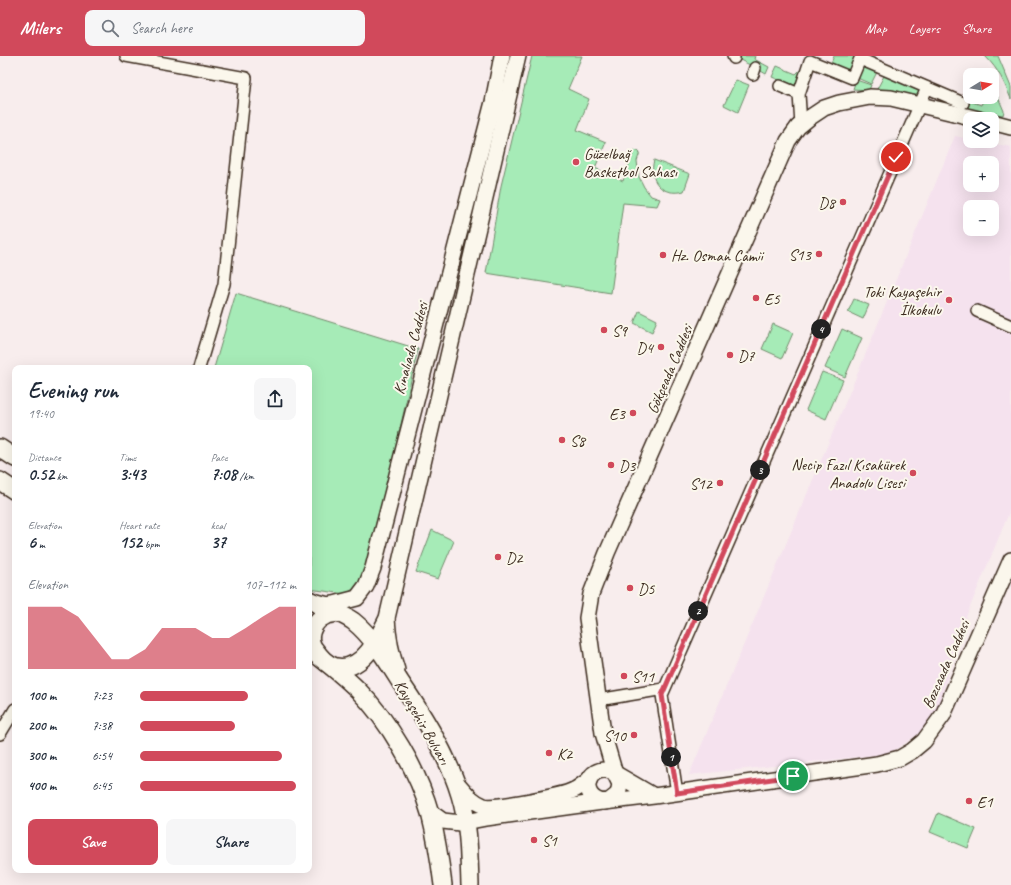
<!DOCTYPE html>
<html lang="en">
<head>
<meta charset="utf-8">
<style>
	body { margin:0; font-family:Caveat,sans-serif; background:#f6f6f7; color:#1f2937; height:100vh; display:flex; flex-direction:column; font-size:15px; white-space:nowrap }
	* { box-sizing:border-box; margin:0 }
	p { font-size:13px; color:#747a83 }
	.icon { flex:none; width:22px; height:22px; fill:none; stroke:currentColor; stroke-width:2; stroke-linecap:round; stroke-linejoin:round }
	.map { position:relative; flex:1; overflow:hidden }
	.details { position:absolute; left:12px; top:309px; width:300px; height:508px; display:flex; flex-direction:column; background:#fff; border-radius:8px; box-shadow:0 4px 16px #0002 }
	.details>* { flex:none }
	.needle { width:26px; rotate:79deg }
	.buttons { position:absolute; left:963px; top:12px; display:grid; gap:8px }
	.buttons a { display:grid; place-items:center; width:36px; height:36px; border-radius:8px; background:#fff; box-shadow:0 4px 16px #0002; font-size:20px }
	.pin { position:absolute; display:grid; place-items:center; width:34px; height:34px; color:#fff; margin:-17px; border:2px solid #fff; border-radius:50%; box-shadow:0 1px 4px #0007 }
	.km { position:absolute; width:20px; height:20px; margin:-10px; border-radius:50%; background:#222; color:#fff; font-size:11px; line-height:20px; text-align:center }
	.round { display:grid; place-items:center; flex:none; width:42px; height:42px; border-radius:8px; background:#f6f6f7 }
	.head { display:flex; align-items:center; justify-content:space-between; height:68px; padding:0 16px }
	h1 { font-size:22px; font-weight:700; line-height:30px }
	.metrics { display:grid; grid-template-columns:repeat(3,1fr); gap:6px; height:68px; padding:4px 16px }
	.metrics div { display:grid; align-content:center }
	.metrics b { font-size:17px; font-weight:700 }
	.metrics small { font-size:11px; font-weight:400 }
	.metrics p { font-size:11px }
	.chart { height:112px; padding:8px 16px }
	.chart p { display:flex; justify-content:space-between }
	.chart svg { width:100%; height:72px; margin-top:4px; fill:#d1495b; opacity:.7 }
	.action { display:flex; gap:8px; margin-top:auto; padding:8px 16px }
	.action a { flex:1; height:46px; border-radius:8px; background:#d1495b; color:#fff; font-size:16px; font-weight:700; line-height:46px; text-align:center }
	.action a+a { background:#f6f6f7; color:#1f2937 }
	ul { padding:0 16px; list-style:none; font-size:13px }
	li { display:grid; grid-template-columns:64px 48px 1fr; align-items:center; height:30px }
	li i { height:10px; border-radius:5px; background:#d1495b }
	header { display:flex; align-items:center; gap:24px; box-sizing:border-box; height:56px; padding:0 20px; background:#d1495b; color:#fff }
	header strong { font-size:19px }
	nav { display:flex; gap:22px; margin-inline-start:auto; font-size:14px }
	.search { width:280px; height:36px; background:#f6f6f7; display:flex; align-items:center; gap:10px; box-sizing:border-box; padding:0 14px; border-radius:8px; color:#747a83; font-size:15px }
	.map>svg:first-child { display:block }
</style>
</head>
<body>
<header>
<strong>Milers</strong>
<div class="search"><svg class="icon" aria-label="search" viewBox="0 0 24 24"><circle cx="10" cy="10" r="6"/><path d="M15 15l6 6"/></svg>Search here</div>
<nav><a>Map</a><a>Layers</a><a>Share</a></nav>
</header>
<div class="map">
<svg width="1011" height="829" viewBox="0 0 1011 829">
	<rect width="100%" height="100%" fill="#f8eded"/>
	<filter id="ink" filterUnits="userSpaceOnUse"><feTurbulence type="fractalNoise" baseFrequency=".025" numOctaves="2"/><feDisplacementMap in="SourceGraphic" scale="8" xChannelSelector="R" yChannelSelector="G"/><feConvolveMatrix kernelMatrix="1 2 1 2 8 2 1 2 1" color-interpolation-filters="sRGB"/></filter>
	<g filter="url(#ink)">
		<path fill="#f5e2ee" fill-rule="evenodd" d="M955 80 970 83V85H981L1011 91V452L965 563 939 648 926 670 917 679 895 694 886 698 689 719 859 314ZM970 107H992V129H970ZM970 151H992V173H970Z"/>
		<g fill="#a6ebb7" stroke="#708a6a">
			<polygon points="532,0 582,0 568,33 589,43 577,74 606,86 595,112 623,125 634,94 640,96 637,105 639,121 644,131 651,140 660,143 657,150 623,147 611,237 486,217 501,130"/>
			<polygon points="739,0 755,0 754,3 769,11 766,18 759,14 760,10 755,7 752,10 738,3"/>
			<polygon points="834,0 859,0 851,18 830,9"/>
			<path d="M985 0H998L1011 31V43C1004 26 999 14 985 0Z"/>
			<polygon points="861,7 878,14 871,28 855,21"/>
			<polygon points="777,10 796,18 801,13 803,14 795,31 772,21"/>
			<polygon points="885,18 924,33 920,43 877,33"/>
			<polygon points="736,24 749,29 738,56 724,49"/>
			<polygon points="856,24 871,29 869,34 853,33"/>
			<polygon points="992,27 1004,55 1003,59 964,53 967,44 981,49 985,41 992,41"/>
			<path d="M654 104 690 118 684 135C662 141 648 125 654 104Z"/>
			<polygon points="236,237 418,293 377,474 359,529 346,538 309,533 309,312 214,312"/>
			<polygon points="854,243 869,249 863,263 848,256"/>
			<polygon points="639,255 657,264 652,276 634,267"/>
			<polygon points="773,268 793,277 782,302 762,293"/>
			<polygon points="842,273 862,282 845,321 825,312"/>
			<polygon points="822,316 843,324 826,363 806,354"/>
			<polygon points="432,474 454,485 438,523 416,516"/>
			<polygon points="938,757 976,773 968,792 930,776"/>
		</g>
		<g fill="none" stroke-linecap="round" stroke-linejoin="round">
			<defs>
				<g id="street">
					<polyline points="126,0 246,22 224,228 199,312"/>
					<polyline points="733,0 734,2"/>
					<polyline points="753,18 755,12"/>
					<polyline points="780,30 799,38"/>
					<polyline points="801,69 799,38 810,5 852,22 860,3 963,47"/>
					<polyline points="977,255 1011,270"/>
					<polyline points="598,644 664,633"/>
					<polyline points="0,678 15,653"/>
					<polyline points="677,737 662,639 927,32"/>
				</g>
				<g id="secondary">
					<polyline points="992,66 1011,71"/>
					<polyline points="317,546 328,549 334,548 357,542 366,530 373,512 493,46 502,0"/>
					<path d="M387 563C388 581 391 597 397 614"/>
					<polyline points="374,588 387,562 518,0"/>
					<path d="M457 727C465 736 472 746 484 750 494 753 563 740 574 734 579 732 584 727 589 724"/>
					<path d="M654 740 611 715C586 708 578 742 604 746L654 740 877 708 900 702 912 695 924 685 943 659 1011 504"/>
					<polyline points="429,755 443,765 460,767 486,762 609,745 618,738 620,728 615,718 603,677 587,562 591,538 607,497 788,85 798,71 809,62 824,52 839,47 870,41 891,42 979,63"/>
				</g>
				<g id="primary">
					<polyline points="0,392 15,402"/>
					<polyline points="0,425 15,435"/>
					<path d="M309 544C323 551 340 556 353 565 373 581 387 605 401 627 423 659 449 702 460 739 469 768 469 799 470 829"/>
					<path d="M337 557C333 558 328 558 325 560 315 564 307 578 312 589 313 592 317 596 319 599 338 623 361 609 374 588"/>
					<path d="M309 593C326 606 343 619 358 634 389 665 418 715 430 757 436 780 440 805 443 829"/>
				</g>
			</defs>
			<use href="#street" stroke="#3b2a1e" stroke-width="14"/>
			<use href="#secondary" stroke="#3b2a1e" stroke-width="18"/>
			<use href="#primary" stroke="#3b2a1e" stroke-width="20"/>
			<use href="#street" stroke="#fbf7ec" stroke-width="11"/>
			<use href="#secondary" stroke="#fbf7ec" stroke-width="15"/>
			<use href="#primary" stroke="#fbf7ec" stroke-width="17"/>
		</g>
	</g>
	<g fill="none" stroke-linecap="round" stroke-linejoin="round" filter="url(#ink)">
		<defs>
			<polyline id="route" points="793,720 677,737 662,639 896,101"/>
		</defs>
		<use href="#route" stroke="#fff" stroke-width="8"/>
		<use href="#route" stroke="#d1495b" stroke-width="5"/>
	</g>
	<g fill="#d1495b" stroke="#fbf7ec" stroke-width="1.5">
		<circle cx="576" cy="106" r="4"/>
		<circle cx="843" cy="146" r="4"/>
		<circle cx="819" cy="198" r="4"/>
		<circle cx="663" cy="199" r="4"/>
		<circle cx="756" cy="242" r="4"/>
		<circle cx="949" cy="244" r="4"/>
		<circle cx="604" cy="274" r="4"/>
		<circle cx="661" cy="291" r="4"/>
		<circle cx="730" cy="299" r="4"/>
		<circle cx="633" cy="357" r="4"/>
		<circle cx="562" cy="384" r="4"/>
		<circle cx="611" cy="409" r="4"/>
		<circle cx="913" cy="417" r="4"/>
		<circle cx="720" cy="427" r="4"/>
		<circle cx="498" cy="501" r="4"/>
		<circle cx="630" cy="532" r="4"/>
		<circle cx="624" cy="620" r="4"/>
		<circle cx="634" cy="679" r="4"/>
		<circle cx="549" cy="697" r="4"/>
		<circle cx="969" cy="745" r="4"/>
		<circle cx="534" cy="784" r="4"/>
	</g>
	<g text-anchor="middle" stroke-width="4" stroke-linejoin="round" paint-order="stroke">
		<g font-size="16" fill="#3b2a1e" stroke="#fbf7ec" text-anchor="start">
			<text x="584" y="103">Güzelbağ<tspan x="584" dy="18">Basketbol Sahası</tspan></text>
			<text x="835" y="152" text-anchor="end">D8</text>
			<text x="811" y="204" text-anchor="end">S13</text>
			<text x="671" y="205">Hz. Osman Camii</text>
			<text x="941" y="241" text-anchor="end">Toki Kayaşehir<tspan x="941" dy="18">İlkokulu</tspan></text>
			<text x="764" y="248">E5</text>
			<text x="612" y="280">S9</text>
			<text x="653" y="297" text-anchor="end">D4</text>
			<text x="738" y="305">D7</text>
			<text x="625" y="363" text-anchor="end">E3</text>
			<text x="570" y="390">S8</text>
			<text x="905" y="414" text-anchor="end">Necip Fazıl Kısakürek<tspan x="905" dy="18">Anadolu Lisesi</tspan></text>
			<text x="619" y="415">D3</text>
			<text x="712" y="433" text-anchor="end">S12</text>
			<text x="506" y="507">D2</text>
			<text x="638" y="538">D5</text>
			<text x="632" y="626">S11</text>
			<text x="626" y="685" text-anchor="end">S10</text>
			<text x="557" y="703">K2</text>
			<text x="977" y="751">E1</text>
			<text x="542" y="790">S1</text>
		</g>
		<g font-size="16" fill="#3b2a1e" stroke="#fbf7ec">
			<text transform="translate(410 292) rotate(-75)" y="6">Kınalıada Caddesi</text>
			<text transform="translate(669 313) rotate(-67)" y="6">Gökçeada Caddesi</text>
			<text transform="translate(945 608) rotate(-66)" y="6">Bozcaada Caddesi</text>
			<text transform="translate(423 666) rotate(60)" y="6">Kayaşehir Bulvarı</text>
		</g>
	</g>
</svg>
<div class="buttons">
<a><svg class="needle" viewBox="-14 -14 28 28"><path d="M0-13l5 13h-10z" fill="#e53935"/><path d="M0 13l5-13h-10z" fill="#747a83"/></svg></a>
<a><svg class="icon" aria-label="layers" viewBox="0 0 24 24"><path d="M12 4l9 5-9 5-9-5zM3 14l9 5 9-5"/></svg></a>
<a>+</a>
<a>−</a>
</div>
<div class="pin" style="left:793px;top:720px;background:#1e9e55"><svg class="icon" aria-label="arrive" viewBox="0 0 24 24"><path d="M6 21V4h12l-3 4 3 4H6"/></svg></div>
<div class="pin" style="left:896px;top:101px;background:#d93025"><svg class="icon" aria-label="check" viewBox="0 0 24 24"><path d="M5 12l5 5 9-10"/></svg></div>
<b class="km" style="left:671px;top:701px">1</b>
<b class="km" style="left:698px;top:555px">2</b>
<b class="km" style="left:760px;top:414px">3</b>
<b class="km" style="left:821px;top:273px">4</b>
<section class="details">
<div class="head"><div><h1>Evening run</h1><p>19:40</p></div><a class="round"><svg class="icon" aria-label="share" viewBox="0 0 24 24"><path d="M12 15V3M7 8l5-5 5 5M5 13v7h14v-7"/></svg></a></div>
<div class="metrics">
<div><p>Distance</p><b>0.52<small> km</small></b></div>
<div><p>Time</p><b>3:43</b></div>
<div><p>Pace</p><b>7:08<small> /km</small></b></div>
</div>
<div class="metrics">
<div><p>Elevation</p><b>6<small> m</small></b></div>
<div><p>Heart rate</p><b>152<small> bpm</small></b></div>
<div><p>kcal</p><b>37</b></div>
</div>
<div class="chart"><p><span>Elevation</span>107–112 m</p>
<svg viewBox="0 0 160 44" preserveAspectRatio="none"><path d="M0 44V6L10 6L20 6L30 12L40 25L50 38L60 38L70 32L80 19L90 19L100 19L110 25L120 25L130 19L140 12L150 6L160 6V44z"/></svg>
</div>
<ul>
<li><b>100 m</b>7:23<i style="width:69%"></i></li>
<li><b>200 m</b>7:38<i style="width:61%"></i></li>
<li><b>300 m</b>6:54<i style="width:91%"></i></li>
<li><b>400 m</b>6:45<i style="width:100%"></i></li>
</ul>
<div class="action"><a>Save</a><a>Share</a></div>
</section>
</div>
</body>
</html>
